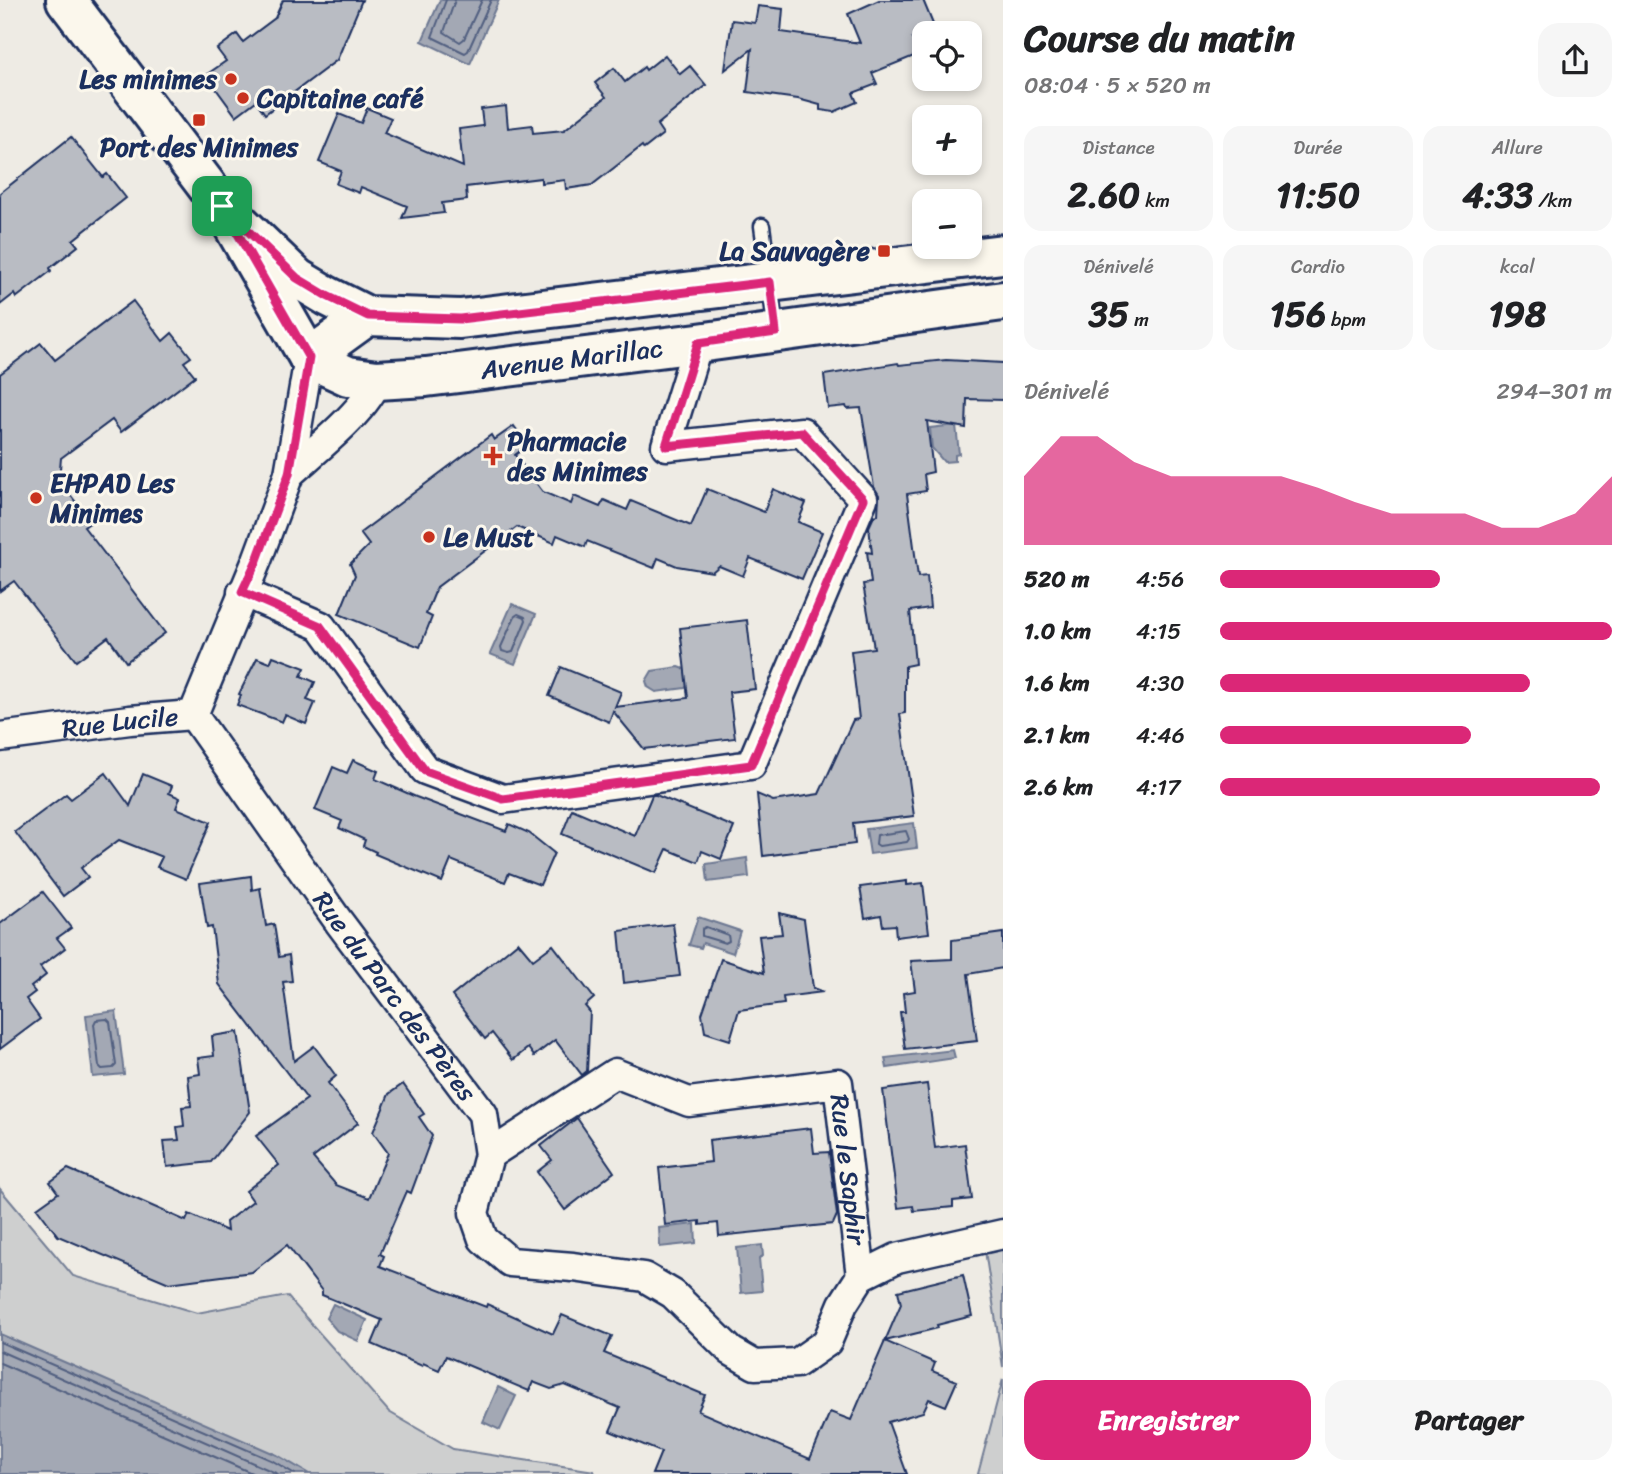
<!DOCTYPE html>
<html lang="fr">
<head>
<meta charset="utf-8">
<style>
	body { margin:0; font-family:Sriracha,sans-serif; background:#f6f6f6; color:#202124; height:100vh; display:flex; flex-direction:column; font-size:26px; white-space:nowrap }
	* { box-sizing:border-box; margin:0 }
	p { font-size:23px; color:#757577 }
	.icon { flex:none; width:38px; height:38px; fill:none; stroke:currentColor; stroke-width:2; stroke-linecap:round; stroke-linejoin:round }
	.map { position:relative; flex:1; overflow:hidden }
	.panel { display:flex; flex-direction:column; background:#fff; width:630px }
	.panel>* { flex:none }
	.tools { position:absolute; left:912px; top:21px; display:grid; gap:14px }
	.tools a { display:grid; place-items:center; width:70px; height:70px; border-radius:14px; background:#fff; box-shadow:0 4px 10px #0003; font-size:35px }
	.pin { position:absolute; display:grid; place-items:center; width:60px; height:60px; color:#fff; margin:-30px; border-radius:14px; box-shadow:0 4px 10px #0006 }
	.round { display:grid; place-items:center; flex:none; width:74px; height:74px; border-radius:21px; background:#f6f6f6 }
	.summary { display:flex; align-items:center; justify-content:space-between; height:119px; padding:0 21px }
	h1 { font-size:38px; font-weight:700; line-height:52px }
	.figures { display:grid; grid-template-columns:repeat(3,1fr); gap:10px; height:119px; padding:7px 21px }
	.figures div { display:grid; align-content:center; border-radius:18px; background:#f6f6f6; text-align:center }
	.figures b { font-size:35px; font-weight:700 }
	.figures small { font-size:19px; font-weight:400 }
	.figures p { font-size:19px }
	.chart { height:196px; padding:14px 21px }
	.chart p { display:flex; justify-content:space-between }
	.chart svg { width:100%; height:126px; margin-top:7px; fill:#db2777; opacity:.7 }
	.action { display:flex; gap:14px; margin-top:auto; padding:14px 21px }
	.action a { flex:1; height:80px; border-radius:21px; background:#db2777; color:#fff; font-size:28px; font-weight:700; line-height:80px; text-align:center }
	.action a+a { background:#f6f6f6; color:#202124 }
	ul { padding:0 21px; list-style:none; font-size:23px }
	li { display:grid; grid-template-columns:112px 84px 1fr; align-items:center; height:52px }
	li i { height:18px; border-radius:9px; background:#db2777 }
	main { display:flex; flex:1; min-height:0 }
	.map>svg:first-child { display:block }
</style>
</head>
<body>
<main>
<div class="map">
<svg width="1003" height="1474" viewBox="0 0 1003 1474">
	<rect width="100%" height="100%" fill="#eeebe4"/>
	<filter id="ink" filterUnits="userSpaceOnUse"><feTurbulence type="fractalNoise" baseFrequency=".0143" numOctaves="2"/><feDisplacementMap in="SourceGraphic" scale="14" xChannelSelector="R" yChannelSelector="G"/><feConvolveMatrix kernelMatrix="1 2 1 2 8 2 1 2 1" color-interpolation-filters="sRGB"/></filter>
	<g filter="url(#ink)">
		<g fill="#cecfcf" stroke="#747f96" stroke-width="2">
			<polygon points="0,1189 73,1276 197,1313 287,1296 389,1412 453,1449 594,1471 595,1474 0,1474"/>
			<polygon points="1003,1234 1003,1367 983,1238"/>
			<polygon points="1003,1379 1003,1474 978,1474"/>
		</g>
		<g fill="#a3a8b4" stroke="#6d7892" stroke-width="2">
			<polygon points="440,0 499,0 470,64 422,41"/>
			<polygon points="956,425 959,454 955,455 955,461 944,462 932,448 930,428"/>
			<polygon points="512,604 536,614 515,664 490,654"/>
			<polygon points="679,667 687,670 688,685 685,688 656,692 648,687 646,681 652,671"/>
			<polygon points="914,823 917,848 870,854 866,829"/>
			<polygon points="747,858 749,877 708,882 706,864"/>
			<polygon points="698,917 740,931 733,953 703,943 701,948 689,945"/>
			<polygon points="116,1011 124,1074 93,1077 86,1015"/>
			<polygon points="953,1050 955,1058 887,1068 885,1058"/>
			<polygon points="695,1224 696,1243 660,1247 659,1228"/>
			<polygon points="762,1245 763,1256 759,1258 762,1291 741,1293 737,1248"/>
			<polygon points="333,1304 367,1320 358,1341 337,1331 326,1318"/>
			<polygon points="0,1334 277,1455 309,1474 0,1474"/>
			<polygon points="498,1387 516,1396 500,1430 483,1422"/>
		</g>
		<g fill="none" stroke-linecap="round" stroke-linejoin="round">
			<g stroke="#515f80" stroke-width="2">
				<polyline points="446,0 432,37 465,53 468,51 491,0"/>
				<polyline points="455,0 444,32 460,42 464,39 482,0"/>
				<polygon points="518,614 525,617 526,620 513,652 509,653 502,651 501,647 515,616"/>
				<polygon points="906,831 909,839 907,842 879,846 876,844 877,835"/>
				<polygon points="706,927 728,935 729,941 725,943 702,936 702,929"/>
				<polygon points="107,1019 110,1022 116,1065 113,1068 102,1069 99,1066 94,1024 96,1020"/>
				<polyline points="0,1342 273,1461 295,1474"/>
				<polyline points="0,1351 278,1474"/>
				<polyline points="0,1363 254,1474"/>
			</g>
		</g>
		<g fill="#b9bcc3" stroke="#1b2f5e" stroke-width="2">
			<polygon points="283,0 362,0 337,60 265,114 256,101 236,116 206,75 226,61 217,49 237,34 243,42 275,18"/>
			<polygon points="879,0 923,0 935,29 912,38 919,54 872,73 877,84 853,93 857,102 834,112 820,110 820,105 798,99 747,92 752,49 725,70 732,20 755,23 758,6 783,9 781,32 860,43 848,14"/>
			<polygon points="665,55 680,74 690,66 706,85 657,125 663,134 644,149 642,146 592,185 566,189 565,180 541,183 541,178 466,187 467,200 442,203 444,213 402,218 407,206 361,187 359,193 336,184 341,171 319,162 339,114 361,123 367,108 391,118 384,133 463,167 459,129 483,126 481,109 506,106 508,128 532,125 533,133 564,130 606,97 595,83 614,68 625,82 644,67 646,70"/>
			<polygon points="71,137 103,177 107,174 126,198 73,240 78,246 50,268 51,271 16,298 14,294 0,305 0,193"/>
			<polygon points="133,301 163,341 172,333 191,357 184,362 195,376 121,432 112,420 61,458 59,480 91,522 84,527 165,633 126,662 108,637 76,661 14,581 0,591 0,374 41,343 55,360"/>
			<polygon points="946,360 1003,363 1003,400 967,399 966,428 927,421 933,472 924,474 926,491 907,494 918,577 927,576 930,608 910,611 915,664 905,666 905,713 900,714 914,816 853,823 855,844 763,856 757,794 773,801 819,794 853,720 859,719 851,651 874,648 863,584 871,583 867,552 872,553 869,527 874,516 878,515 879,495 874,487 861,408 847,409 846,406 828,408 824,375 898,363 899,365"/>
			<polygon points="514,426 528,445 515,455 543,492 571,504 574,496 600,507 604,500 627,510 631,501 691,526 707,489 764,512 773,489 806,503 798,522 822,532 802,579 750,558 743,576 719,566 712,572 677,566 658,558 654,568 587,541 585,547 557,535 554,543 517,527 437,587 426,614 432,617 420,647 339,614 355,575 350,564 369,545 360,533 491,435 494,440"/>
			<polygon points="747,620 755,689 729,692 735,738 644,749 613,711 609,722 549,696 561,667 621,692 615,707 688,698 680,628"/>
			<polygon points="273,656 305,668 301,676 315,682 307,700 315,703 306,724 285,715 282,722 237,705 241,695 239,694 257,658 270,663"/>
			<polygon points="353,760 378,771 375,779 416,797 506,831 509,824 529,833 554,853 540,885 509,873 505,882 451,860 442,882 375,854 376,852 363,846 365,840 339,828 342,821 315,810 333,767 347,773"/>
			<polygon points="106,773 130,806 143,774 172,786 169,793 180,798 176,808 211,822 186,879 157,867 162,857 119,840 81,868 88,877 63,896 15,832 66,794 71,799"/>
			<polygon points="652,795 656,795 734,827 721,859 702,851 698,862 667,849 656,873 562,834 572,809 635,836"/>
			<polygon points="251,876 252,890 260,888 266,926 274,924 279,957 289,955 292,981 283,982 294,1061 314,1046 336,1076 328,1083 358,1123 313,1158 336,1185 369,1198 388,1153 373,1132 389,1094 403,1084 424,1114 419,1117 432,1136 411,1193 407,1191 380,1254 384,1256 380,1266 486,1307 487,1304 553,1334 562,1315 612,1336 604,1353 705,1395 698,1411 810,1459 830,1412 851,1420 885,1341 935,1363 932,1371 957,1381 946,1406 929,1399 923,1412 888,1422 907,1474 652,1474 661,1452 610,1431 620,1408 565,1385 551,1389 533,1382 529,1391 446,1356 439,1370 423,1363 422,1366 372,1344 382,1320 322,1295 322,1291 287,1245 252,1272 169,1283 58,1236 37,1208 58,1193 50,1182 68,1169 186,1221 189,1214 227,1231 226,1222 253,1201 246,1191 279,1165 256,1136 307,1099 219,984 212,927 207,928 200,883"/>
			<polygon points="907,881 907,885 923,883 929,933 896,937 895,925 883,926 881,915 865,918 860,887"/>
			<polygon points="43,892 71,928 57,938 65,948 40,967 46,975 31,987 35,992 26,999 40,1019 0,1049 0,924"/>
			<polygon points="779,913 804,919 813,988 823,992 783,997 784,1004 739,1010 730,1040 705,1032 702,1014 721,959 764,973 759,936 782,934"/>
			<polygon points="673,924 680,976 624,983 619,931"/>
			<polygon points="1003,933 1003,968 968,974 977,1041 905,1049 900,1012 905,1012 903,993 915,991 911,961 952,959 952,940"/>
			<polygon points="518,942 533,960 553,945 594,998 585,1006 590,1012 587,1071 582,1075 555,1040 534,1056 528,1048 513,1060 492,1033 485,1039 452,996"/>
			<polygon points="238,1032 250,1112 211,1162 167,1167 164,1141 179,1140 177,1127 184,1126 182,1107 191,1106 188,1076 200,1074 198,1058 214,1056 212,1036"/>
			<polygon points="927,1084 935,1148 965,1144 972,1199 953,1201 953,1207 914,1211 913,1206 898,1208 883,1090"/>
			<polygon points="577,1118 614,1172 565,1210 537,1172 552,1160 541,1146"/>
			<polygon points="811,1128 814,1153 829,1152 837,1215 833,1224 719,1236 718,1223 700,1225 700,1221 665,1225 659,1168 711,1162 709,1140"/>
			<polygon points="963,1275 972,1316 937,1325 938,1328 885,1341 901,1304 898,1291"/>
		</g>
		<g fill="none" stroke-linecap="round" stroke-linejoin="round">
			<defs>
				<polyline id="lane" points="762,226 776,331"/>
				<g id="street">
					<path d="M289 474C313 452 367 410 377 380"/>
					<polyline points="242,592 321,626 425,770 503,799 751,765 863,499 802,432 666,446 698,343"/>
					<path id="s1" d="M193 715 339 922 483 1114 489 1155 474 1213 483 1239 510 1262 573 1267 644 1277 673 1294 731 1351 755 1365 797 1363 827 1342 843 1304 861 1276 897 1258 1003 1234"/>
					<path id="s2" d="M0 737 130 720 193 715 257 560 289 474 309 358"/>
					<path id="s3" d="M489 1155 615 1073 689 1102 838 1083 861 1276"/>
				</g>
				<g id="secondary">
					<polyline points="66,0 222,206 309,358"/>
					<polyline points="222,206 297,278 327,296 367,316 460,319 1003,254"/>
					<path id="s4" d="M309 358 348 376 377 380 426 377 698 343 1003 301"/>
					<polyline points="309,358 367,316"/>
				</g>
			</defs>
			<use href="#lane" stroke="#1b2f5e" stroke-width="19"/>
			<use href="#street" stroke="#1b2f5e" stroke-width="33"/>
			<use href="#secondary" stroke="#1b2f5e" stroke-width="44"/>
			<use href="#lane" stroke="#fbf7ec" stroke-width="14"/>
			<use href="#street" stroke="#fbf7ec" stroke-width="28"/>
			<use href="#secondary" stroke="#fbf7ec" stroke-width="38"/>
		</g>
	</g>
	<g fill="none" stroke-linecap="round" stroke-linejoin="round" filter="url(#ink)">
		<defs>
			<polygon id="route" points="222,206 297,278 327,296 368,316 460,319 770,282 776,332 698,343 666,446 802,432 863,499 751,765 503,799 425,771 320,626 242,592 257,560 289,474 309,358"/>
		</defs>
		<use href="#route" stroke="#fff" stroke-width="14"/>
		<use href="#route" stroke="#db2777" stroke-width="9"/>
	</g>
	<g fill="#c8321e" stroke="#fbf7ec" stroke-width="2.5">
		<circle cx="231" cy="79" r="7"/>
		<circle cx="243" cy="98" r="7"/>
		<rect x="192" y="113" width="14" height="14" rx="3.5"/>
		<rect x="877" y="244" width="14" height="14" rx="3.5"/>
		<path d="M489.5 445.5h7v7h7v7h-7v7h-7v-7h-7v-7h7z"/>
		<circle cx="36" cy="498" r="7"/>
		<circle cx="429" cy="537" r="7"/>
	</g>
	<g text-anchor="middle" stroke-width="6" stroke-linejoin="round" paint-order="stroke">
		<g font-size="26" font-weight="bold" fill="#1b2f5e" stroke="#fbf7ec" text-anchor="start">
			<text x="217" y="88" text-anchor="end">Les minimes</text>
			<text x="257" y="107">Capitaine café</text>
			<text x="199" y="156" text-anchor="middle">Port des Minimes</text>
			<text x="870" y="260" text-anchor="end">La Sauvagère</text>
			<text x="507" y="450">Pharmacie<tspan x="507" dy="30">des Minimes</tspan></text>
			<text x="50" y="492">EHPAD Les<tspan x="50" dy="30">Minimes</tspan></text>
			<text x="443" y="546">Le Must</text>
		</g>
		<g font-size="26" fill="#1b2f5e" stroke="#fbf7ec">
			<text dy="9" stroke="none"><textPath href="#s4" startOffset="268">Avenue Marillac</textPath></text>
			<text dy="9" stroke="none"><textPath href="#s2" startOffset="121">Rue Lucile</textPath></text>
			<text dy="9" stroke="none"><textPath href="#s1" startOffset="346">Rue du Parc des Pères</textPath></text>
			<text dy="9" stroke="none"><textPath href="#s3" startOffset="467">Rue le Saphir</textPath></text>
		</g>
	</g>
</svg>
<div class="tools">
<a><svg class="icon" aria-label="locate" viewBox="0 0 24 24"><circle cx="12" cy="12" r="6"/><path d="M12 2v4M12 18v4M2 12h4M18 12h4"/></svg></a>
<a>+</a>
<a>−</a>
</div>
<div class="pin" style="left:222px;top:206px;background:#1e9e55"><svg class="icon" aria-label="arrive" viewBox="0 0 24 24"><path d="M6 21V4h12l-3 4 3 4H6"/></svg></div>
</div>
<section class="panel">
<div class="summary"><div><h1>Course du matin</h1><p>08:04 · 5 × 520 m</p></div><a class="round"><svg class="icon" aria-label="share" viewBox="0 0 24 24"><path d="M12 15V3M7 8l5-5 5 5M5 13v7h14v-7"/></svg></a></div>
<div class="figures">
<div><p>Distance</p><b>2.60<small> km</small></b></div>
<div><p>Durée</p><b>11:50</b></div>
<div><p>Allure</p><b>4:33<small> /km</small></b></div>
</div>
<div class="figures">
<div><p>Dénivelé</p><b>35<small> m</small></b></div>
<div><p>Cardio</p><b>156<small> bpm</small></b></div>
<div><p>kcal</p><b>198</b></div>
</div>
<div class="chart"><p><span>Dénivelé</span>294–301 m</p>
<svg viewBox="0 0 160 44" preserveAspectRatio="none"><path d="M0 44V20L10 6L20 6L30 15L40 20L50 20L60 20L70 20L80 24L90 29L100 33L110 33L120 33L130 38L140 38L150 33L160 20V44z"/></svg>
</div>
<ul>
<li><b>520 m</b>4:56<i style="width:56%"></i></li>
<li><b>1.0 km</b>4:15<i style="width:100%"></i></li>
<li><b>1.6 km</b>4:30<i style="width:79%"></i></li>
<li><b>2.1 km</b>4:46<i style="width:64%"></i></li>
<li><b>2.6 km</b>4:17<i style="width:97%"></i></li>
</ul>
<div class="action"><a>Enregistrer</a><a>Partager</a></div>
</section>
</main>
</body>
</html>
